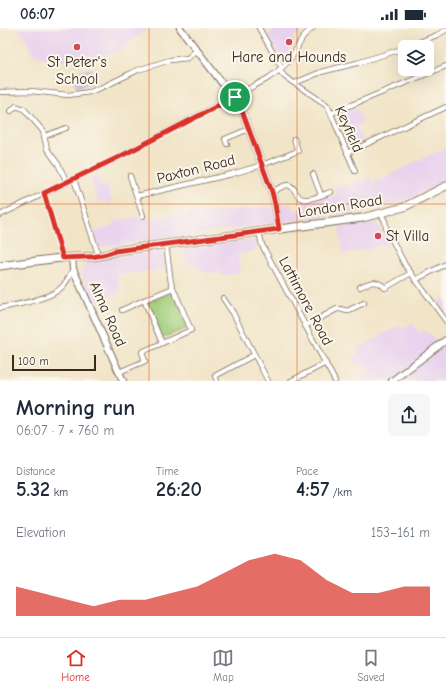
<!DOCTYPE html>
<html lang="en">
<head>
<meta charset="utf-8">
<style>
	body { margin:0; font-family:"Comic Neue",sans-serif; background:#f6f6f7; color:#1f2937; height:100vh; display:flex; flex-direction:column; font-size:15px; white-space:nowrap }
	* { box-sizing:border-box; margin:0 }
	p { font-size:13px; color:#747a83 }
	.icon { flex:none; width:22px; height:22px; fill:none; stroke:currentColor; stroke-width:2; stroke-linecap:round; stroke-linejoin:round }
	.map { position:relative; height:353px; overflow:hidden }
	.drawer { display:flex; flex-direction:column; background:#fff; flex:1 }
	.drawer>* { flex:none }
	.tools { position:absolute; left:398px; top:12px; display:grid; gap:8px }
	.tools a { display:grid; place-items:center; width:36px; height:36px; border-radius:6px; background:#fff; box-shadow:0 4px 16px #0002; font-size:20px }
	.scale { position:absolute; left:12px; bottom:10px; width:84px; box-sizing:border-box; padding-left:4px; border:2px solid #3b2a1e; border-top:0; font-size:11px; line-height:14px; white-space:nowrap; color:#3b2a1e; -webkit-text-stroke:3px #fbf7ec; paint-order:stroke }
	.pin { position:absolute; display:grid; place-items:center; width:34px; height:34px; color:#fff; margin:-17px; border:2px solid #fff; border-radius:50%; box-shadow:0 1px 4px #0007 }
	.round { display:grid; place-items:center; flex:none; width:42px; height:42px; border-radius:6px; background:#f6f6f7 }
	.head { display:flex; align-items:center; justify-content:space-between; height:68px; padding:0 16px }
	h1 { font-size:22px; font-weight:700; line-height:30px }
	.figures { display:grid; grid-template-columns:repeat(3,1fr); gap:6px; height:68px; padding:4px 16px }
	.figures div { display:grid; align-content:center }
	.figures b { font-size:20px; font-weight:700 }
	.figures small { font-size:11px; font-weight:400 }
	.figures p { font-size:11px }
	.chart { height:112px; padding:8px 16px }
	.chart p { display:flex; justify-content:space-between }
	.chart svg { width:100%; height:72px; margin-top:4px; fill:#d93025; opacity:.7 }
	.status { display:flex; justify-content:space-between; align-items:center; height:28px; padding:0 20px; background:#fff; direction:ltr }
	.status svg { height:11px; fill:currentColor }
	.dock { display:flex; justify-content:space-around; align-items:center; height:56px; border-top:1px solid #e0e1e3; background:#fff; font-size:11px; color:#747a83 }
	.dock a { display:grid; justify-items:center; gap:2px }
	.dock .selected { color:#d93025 }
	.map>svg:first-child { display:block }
</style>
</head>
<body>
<div class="status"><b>06:07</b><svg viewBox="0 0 49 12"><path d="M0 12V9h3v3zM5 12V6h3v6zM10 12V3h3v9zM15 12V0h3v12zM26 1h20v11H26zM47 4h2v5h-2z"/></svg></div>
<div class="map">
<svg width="446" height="353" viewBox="0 0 446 353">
	<rect width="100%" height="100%" fill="#fbf7ec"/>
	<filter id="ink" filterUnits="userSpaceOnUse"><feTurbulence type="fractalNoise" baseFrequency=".025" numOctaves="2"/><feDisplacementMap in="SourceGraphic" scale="8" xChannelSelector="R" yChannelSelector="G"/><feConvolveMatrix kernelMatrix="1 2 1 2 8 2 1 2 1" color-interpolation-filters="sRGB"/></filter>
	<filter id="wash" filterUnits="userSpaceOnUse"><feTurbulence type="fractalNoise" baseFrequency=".012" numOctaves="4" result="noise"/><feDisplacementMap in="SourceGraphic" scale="16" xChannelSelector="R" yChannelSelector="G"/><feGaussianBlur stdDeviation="0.9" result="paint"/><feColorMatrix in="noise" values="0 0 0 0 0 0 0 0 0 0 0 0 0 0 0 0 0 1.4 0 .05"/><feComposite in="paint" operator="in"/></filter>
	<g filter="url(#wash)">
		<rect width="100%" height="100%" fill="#f1e4c7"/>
		<g fill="#e9d2ed">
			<polygon points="18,0 148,0 116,25 93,27 70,33 35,28"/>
			<polygon points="277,0 302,0 299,8 295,7 289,25 284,29 280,29 278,27 267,6"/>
			<polygon points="357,79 363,94 356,98 363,112 351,118 340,89 343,84"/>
			<polygon points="446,119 446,152 411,170 382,180 377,174 362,182 355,184 282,194 280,177 291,176 293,182 302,181 302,174 337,167 334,160 345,155 347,159 369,149 373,155"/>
			<polygon points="96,146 103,159 107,158 112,174 107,176 105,172 98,175 90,148"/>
			<polygon points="272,178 275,195 99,219 94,204 115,197 114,193 139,189 155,190 194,184 208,185"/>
			<polygon points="371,194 379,198 388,216 343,226 339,199"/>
			<polygon points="250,212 254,213 258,221 248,225 238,225 240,245 220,248 219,244 206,245 199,240 196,239 195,236 187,237 184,221"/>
			<polygon points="162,223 164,241 117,247 120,264 92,276 81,244 87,234 97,231"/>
			<polygon points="446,269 446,285 437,273"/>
			<polygon points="412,295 419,305 424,302 428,306 430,305 442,320 446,318 446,353 389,353 387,350 383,353 354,353 369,344 364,337 359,339 353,330 360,324 358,321 399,297 403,301"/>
		</g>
		<polygon fill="#c9bfd7" points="92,40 96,54 76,60 72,45"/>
		<polygon fill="#a1cd7b" stroke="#6e7c4c" points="173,264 188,300 162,310 147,275"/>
	</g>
	<g filter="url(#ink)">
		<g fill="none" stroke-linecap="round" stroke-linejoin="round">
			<defs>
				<g id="street">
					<polyline points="259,0 277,32 282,39"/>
					<polyline points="407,19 437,7 446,2"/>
					<polyline points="279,42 285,49 327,77 329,81 355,143"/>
					<polyline points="295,55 321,44 357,35 405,20"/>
					<polyline points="0,64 31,63 68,67 90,64 105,58 138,42 170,32 188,30 196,22"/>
					<polyline points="11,83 16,78 24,81 43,103 47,121 58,136 67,154"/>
					<polyline points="332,85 446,38"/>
					<polyline points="45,108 66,100"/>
					<polyline points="227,116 225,111 249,101"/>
					<polyline points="347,125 446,79"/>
					<polyline points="313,146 321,167"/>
					<polyline points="130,148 143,188"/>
					<polyline points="74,151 97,223"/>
					<path d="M272 164C276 162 282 158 287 157 296 157 295 170 303 171 309 173 325 166 331 164"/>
					<polyline points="44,165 63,230"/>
					<polyline points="137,168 232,146 262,137 298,123 294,111"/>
					<polyline points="381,186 385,193 386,200 405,237 446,293"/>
					<path d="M0 187 119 129 267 51C276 45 284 39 291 30 299 19 301 7 313 0"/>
					<polyline points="259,204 262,217 335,353"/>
					<polyline points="415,252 446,236"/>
					<path d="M360 259C370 254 377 251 385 260L411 245"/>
					<polyline points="223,270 233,285 268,353"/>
					<path d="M0 280C16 277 51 271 62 259 67 254 70 247 73 241"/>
					<polyline points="122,282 144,272"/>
					<polyline points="305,298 337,281 340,281 347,283 364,275"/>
					<polyline points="162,315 144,272 173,260"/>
					<polyline points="119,344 145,333 142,324 191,302 171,255 166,216"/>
					<polyline points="217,353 215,348 254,327"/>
					<polyline points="291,353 326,335"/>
				</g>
				<g id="secondary">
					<polyline points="180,0 222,55 238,72 272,164 275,176 279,201"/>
					<polyline points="72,229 73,241 123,353"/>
					<polyline points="392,353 446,312"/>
				</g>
				<path id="primary" d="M0 238C21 235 42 232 62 230 79 228 100 231 115 223L362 190 404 179 446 158"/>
			</defs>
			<use href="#street" stroke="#7b6b59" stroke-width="6"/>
			<use href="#secondary" stroke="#7b6b59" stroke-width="8"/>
			<use href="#primary" stroke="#7b6b59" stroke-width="9"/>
			<use href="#street" stroke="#fff" stroke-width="4.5"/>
			<use href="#secondary" stroke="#fff" stroke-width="6"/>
			<use href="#primary" stroke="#fff" stroke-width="7"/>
		</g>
	</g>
	<g fill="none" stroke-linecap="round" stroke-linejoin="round" filter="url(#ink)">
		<defs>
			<path id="route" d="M235 69 238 72 272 164 275 176 279 201 115 223C101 230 79 229 63 230L44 165 123 127Z"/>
		</defs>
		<use href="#route" stroke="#fff" stroke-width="8"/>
		<use href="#route" stroke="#d93025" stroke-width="5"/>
	</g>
	<path fill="none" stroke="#df570d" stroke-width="1" stroke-opacity="0.55" d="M149 0V353M297 0V353M0 176H446"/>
	<g fill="#d1495b" stroke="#fbf7ec" stroke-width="1.5">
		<circle cx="289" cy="14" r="4"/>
		<circle cx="77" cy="19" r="4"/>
		<circle cx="378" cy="208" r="4"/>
	</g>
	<g text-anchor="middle" stroke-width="4" stroke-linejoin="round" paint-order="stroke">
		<g font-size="15" fill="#3b2a1e" stroke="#fbf7ec">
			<text x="289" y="34">Hare and Hounds</text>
			<text x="77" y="39">St Peter's<tspan x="77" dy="17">School</tspan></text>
			<text x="386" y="213" text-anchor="start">St Villa</text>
		</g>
		<g font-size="15" fill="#3b2a1e" stroke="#fbf7ec">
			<text transform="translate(349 101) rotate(66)" y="5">Keyfield</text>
			<text transform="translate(196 141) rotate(-14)" y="5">Paxton Road</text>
			<text transform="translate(340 178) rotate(-9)" y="5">London Road</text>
			<text transform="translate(306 273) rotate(62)" y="5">Lattimore Road</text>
			<text transform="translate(108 286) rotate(66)" y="5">Alma Road</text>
		</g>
	</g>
</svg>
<div class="tools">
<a><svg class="icon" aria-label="layers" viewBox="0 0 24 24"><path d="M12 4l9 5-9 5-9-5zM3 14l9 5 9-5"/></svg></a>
</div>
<div class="scale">100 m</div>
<div class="pin" style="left:235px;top:69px;background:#1e9e55"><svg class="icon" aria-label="arrive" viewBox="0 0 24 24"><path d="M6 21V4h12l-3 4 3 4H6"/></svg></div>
</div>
<section class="drawer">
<div class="head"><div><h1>Morning run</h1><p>06:07 · 7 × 760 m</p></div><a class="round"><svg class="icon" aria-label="share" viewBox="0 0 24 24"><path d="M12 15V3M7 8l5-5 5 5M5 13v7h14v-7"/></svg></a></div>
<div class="figures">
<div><p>Distance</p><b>5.32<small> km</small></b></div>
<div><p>Time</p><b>26:20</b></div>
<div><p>Pace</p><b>4:57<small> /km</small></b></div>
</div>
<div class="chart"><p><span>Elevation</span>153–161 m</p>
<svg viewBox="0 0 160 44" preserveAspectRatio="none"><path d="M0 44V26L10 30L20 34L30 38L40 34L50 34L60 30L70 26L80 18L90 10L100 6L110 10L120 22L130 30L140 30L150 26L160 26V44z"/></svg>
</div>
</section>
<nav class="dock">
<a class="selected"><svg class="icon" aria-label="home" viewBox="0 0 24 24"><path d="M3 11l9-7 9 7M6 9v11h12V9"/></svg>Home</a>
<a><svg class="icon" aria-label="map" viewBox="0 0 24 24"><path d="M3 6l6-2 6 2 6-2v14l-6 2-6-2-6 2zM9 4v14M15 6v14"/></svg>Map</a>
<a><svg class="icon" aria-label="saved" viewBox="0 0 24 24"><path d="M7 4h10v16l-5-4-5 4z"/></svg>Saved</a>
</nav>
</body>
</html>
